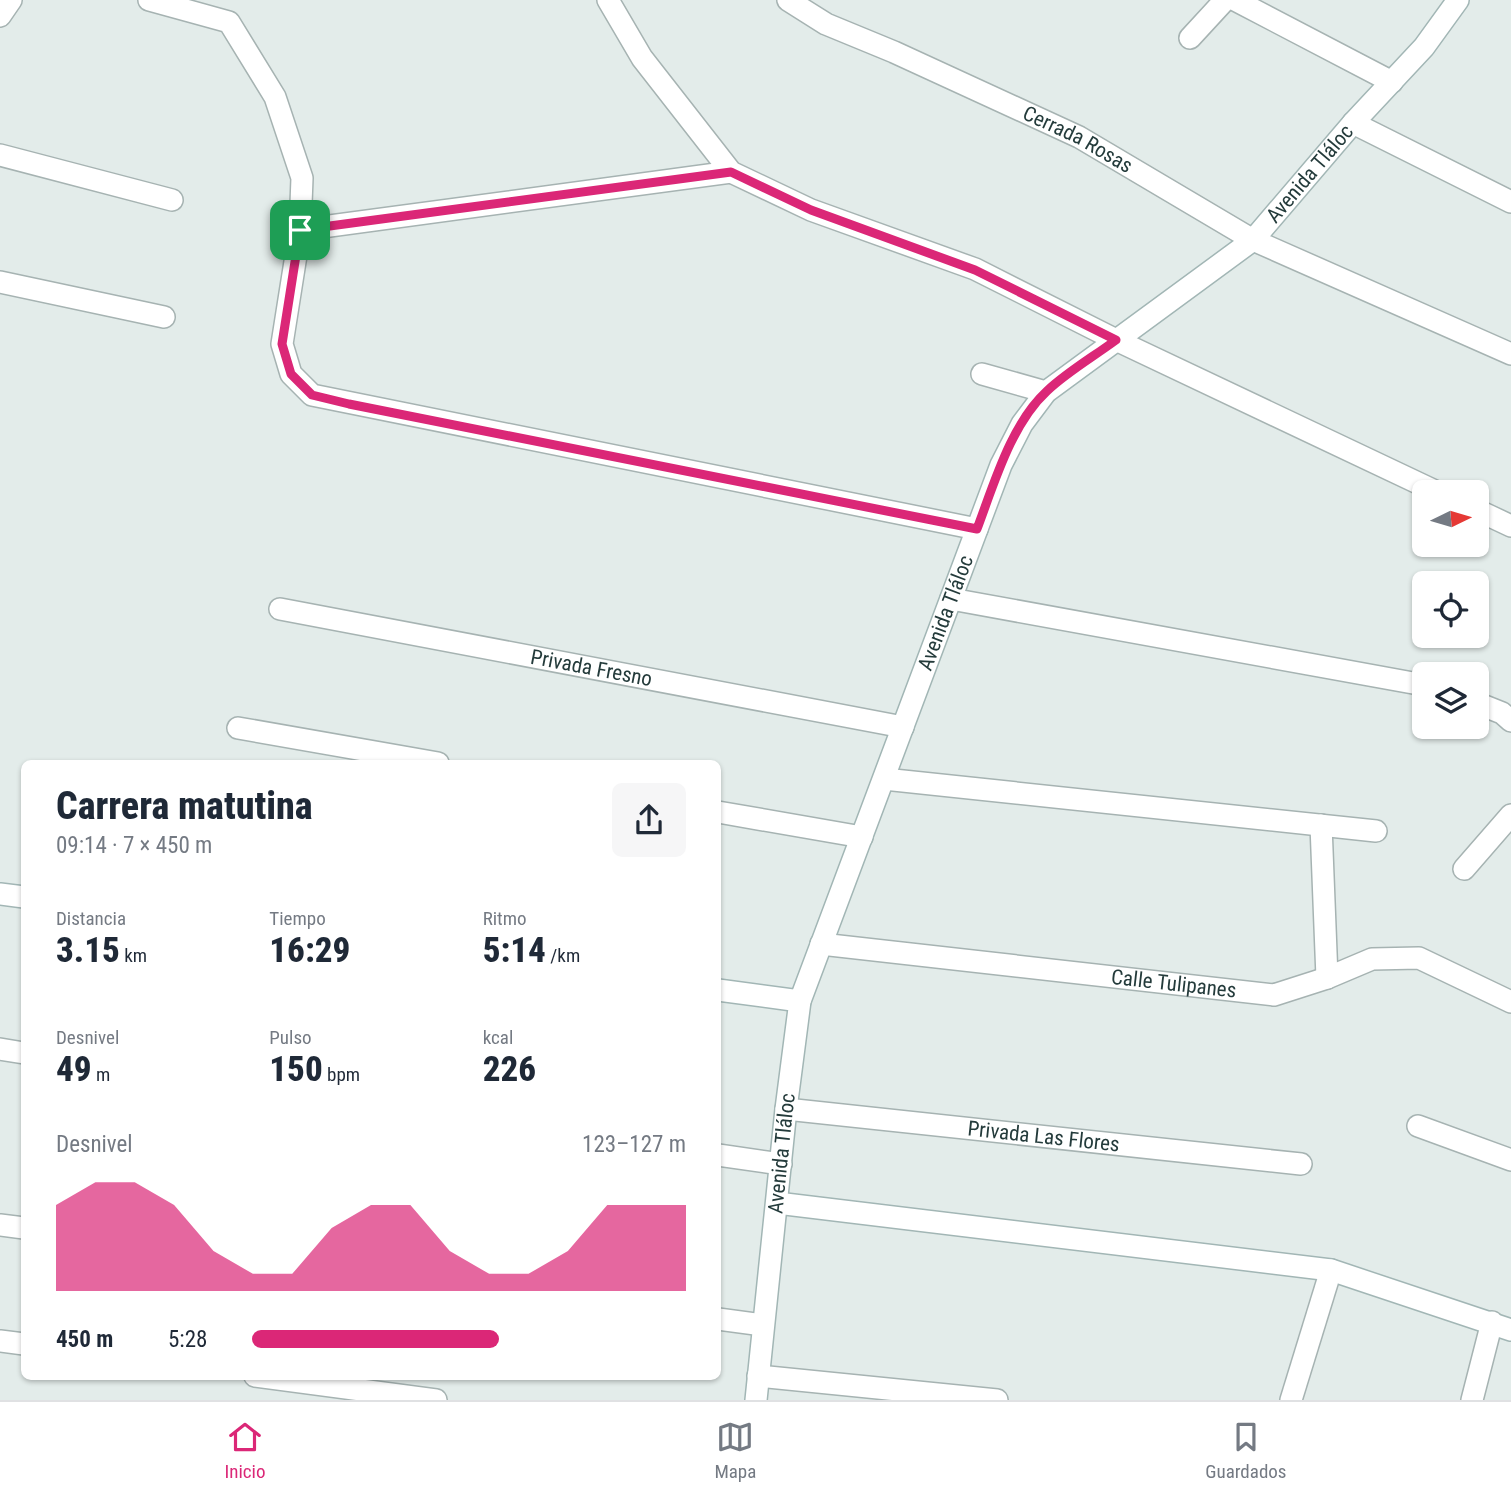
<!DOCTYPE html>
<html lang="es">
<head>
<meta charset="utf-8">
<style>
	body { margin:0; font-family:"Roboto Condensed",sans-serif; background:#f6f6f7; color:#1f2937; height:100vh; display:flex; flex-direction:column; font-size:26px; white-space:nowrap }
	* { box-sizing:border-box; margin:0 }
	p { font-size:23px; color:#747a83 }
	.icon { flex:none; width:38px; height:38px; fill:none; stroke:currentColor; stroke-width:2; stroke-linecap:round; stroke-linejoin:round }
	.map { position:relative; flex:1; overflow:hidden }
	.drawer { position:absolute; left:21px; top:760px; width:700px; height:620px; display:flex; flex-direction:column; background:#fff; border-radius:10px; box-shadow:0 2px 5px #0004 }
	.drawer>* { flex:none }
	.needle { width:46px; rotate:85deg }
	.controls { position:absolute; left:1412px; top:480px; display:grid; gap:14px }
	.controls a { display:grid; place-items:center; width:77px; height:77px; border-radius:10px; background:#fff; box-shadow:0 2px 5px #0004; font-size:35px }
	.pin { position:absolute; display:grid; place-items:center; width:60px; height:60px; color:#fff; margin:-30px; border-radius:14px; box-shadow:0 4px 10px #0006 }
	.round { display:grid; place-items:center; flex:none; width:74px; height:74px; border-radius:10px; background:#f6f6f7 }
	.head { display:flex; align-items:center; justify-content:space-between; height:119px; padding:0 35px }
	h1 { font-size:38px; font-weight:800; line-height:52px }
	.stats { display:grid; grid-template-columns:repeat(3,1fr); gap:10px; height:119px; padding:7px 35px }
	.stats div { display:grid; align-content:center }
	.stats b { font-size:35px; font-weight:800 }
	.stats small { font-size:19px; font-weight:400 }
	.stats p { font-size:19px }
	.chart { height:196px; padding:14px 35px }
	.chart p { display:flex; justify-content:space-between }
	.chart svg { width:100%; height:126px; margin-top:7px; fill:#db2777; opacity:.7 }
	ul { padding:0 35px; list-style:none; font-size:23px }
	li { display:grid; grid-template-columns:112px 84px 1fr; align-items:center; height:52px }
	li i { height:18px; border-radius:9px; background:#db2777 }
	.tab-bar { display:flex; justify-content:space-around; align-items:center; height:98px; border-top:2px solid #e0e1e3; background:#fff; font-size:19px; color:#747a83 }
	.tab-bar a { display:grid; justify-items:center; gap:4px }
	.tab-bar .selected { color:#db2777 }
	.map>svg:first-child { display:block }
</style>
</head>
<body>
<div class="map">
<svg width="1511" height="1400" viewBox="0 0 1511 1400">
	<rect width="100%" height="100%" fill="#e3ecea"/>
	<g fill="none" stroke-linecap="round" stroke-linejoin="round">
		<defs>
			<g id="street">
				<polyline points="149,0 229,22 275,97 302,178 300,230 282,344 291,374 312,395 977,529"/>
				<polyline points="608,0 642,58 731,172 811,210 975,269 1116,340 1437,492"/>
				<path id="s1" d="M788 0 826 24 894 52 1079 137 1253 240 1511 354"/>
				<polyline points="1235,0 1392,82"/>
				<polyline points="0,16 11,0"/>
				<polyline points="1190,38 1225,0"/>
				<polyline points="1353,123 1511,202"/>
				<polyline points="0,155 172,200"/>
				<polyline points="300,230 731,172"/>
				<polyline points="0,282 164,317"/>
				<polyline points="982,374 1046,392"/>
				<polyline points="1477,510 1511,526"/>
				<polyline points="951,599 1424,685"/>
				<path id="s2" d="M280 609 903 727"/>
				<polyline points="1477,703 1502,713 1511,721"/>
				<polyline points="238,728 438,763"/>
				<polyline points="884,779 1376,831"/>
				<polyline points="718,812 862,837"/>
				<polyline points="1321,825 1327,978"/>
				<polyline points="1464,869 1511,815"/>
				<path id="s3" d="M821 944 1274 995 1327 978 1372 959 1419 958 1511 1002"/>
				<polyline points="0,1049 24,1053"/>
				<path id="s4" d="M786 1109 1301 1164"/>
				<polyline points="1418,1126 1511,1160"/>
				<polyline points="718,1155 781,1164"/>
				<polyline points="0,1225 24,1228"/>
				<polyline points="718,1319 763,1325"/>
				<polyline points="0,1341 24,1344"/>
				<polyline points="255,1376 436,1400"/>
				<polyline points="758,1376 997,1400"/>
				<polyline points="1291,1400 1331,1270"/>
				<polyline points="1472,1400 1492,1322"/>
			</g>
			<g id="secondary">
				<polyline points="0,894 24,897"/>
				<polyline points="718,990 800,1001"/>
				<polyline points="777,1203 1331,1270 1511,1330"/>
				<path id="s5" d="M756 1400 786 1109 800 1001 1001 465 1022 424 1046 392 1253 240 1353 123 1424 47 1458 0"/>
			</g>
		</defs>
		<use href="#street" stroke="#a6b3b2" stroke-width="24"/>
		<use href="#secondary" stroke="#a2b6b5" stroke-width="24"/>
		<use href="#street" stroke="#fff" stroke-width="21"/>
		<use href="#secondary" stroke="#fff" stroke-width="21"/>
	</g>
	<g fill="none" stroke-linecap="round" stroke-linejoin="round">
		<defs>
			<path id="route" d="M731 172 811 210 975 270 1116 340C1093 357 1067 372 1047 391 1011 424 994 484 977 529L349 404 312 395 291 374 282 344 300 230Z"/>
		</defs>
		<use href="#route" stroke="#fff" stroke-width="14"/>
		<use href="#route" stroke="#db2777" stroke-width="9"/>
	</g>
	<g text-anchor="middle" stroke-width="5" stroke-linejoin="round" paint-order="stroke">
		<g font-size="21" fill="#243b3b" stroke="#f3f8f7">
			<text dy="7" stroke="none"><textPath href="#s1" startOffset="322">Cerrada Rosas</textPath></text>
			<text dy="7" stroke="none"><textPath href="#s5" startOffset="1404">Avenida Tláloc</textPath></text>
			<text dy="7" stroke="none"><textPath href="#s5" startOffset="816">Avenida Tláloc</textPath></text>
			<text dy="7" stroke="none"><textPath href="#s2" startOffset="317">Privada Fresno</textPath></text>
			<text dy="7" stroke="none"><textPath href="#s3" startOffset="355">Calle Tulipanes</textPath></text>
			<text dy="7" stroke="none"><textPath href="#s4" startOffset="259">Privada Las Flores</textPath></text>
			<text dy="7" stroke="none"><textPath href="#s5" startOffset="248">Avenida Tláloc</textPath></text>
		</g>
	</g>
</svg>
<div class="controls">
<a><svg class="needle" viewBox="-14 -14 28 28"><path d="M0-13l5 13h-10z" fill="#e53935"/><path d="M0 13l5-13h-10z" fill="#747a83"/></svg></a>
<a><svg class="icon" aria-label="locate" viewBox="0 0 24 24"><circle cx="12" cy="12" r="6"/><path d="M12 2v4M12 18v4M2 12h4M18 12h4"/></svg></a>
<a><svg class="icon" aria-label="layers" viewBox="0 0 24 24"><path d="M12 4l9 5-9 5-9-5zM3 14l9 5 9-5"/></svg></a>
</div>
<div class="pin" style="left:300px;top:230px;background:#1e9e55"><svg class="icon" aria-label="arrive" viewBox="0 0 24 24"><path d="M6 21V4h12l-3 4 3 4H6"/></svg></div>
<section class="drawer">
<div class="head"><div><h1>Carrera matutina</h1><p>09:14 · 7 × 450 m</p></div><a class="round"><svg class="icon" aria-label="share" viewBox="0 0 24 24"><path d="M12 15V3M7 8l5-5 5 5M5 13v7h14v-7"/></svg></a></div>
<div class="stats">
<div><p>Distancia</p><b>3.15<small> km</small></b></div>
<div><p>Tiempo</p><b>16:29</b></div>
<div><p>Ritmo</p><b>5:14<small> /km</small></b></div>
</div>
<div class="stats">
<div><p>Desnivel</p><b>49<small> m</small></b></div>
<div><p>Pulso</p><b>150<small> bpm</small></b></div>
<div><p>kcal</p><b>226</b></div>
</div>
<div class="chart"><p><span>Desnivel</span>123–127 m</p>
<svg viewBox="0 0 160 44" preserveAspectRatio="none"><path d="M0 44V14L10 6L20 6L30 14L40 30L50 38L60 38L70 22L80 14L90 14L100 30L110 38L120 38L130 30L140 14L150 14L160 14V44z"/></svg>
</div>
<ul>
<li><b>450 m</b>5:28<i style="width:57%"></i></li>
</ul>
</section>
</div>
<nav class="tab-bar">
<a class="selected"><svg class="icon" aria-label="home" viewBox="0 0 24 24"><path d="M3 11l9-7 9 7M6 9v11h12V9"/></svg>Inicio</a>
<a><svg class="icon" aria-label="map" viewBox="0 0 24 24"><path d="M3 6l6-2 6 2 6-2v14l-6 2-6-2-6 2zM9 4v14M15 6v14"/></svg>Mapa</a>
<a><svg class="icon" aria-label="saved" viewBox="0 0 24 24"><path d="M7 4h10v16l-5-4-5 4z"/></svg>Guardados</a>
</nav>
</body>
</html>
